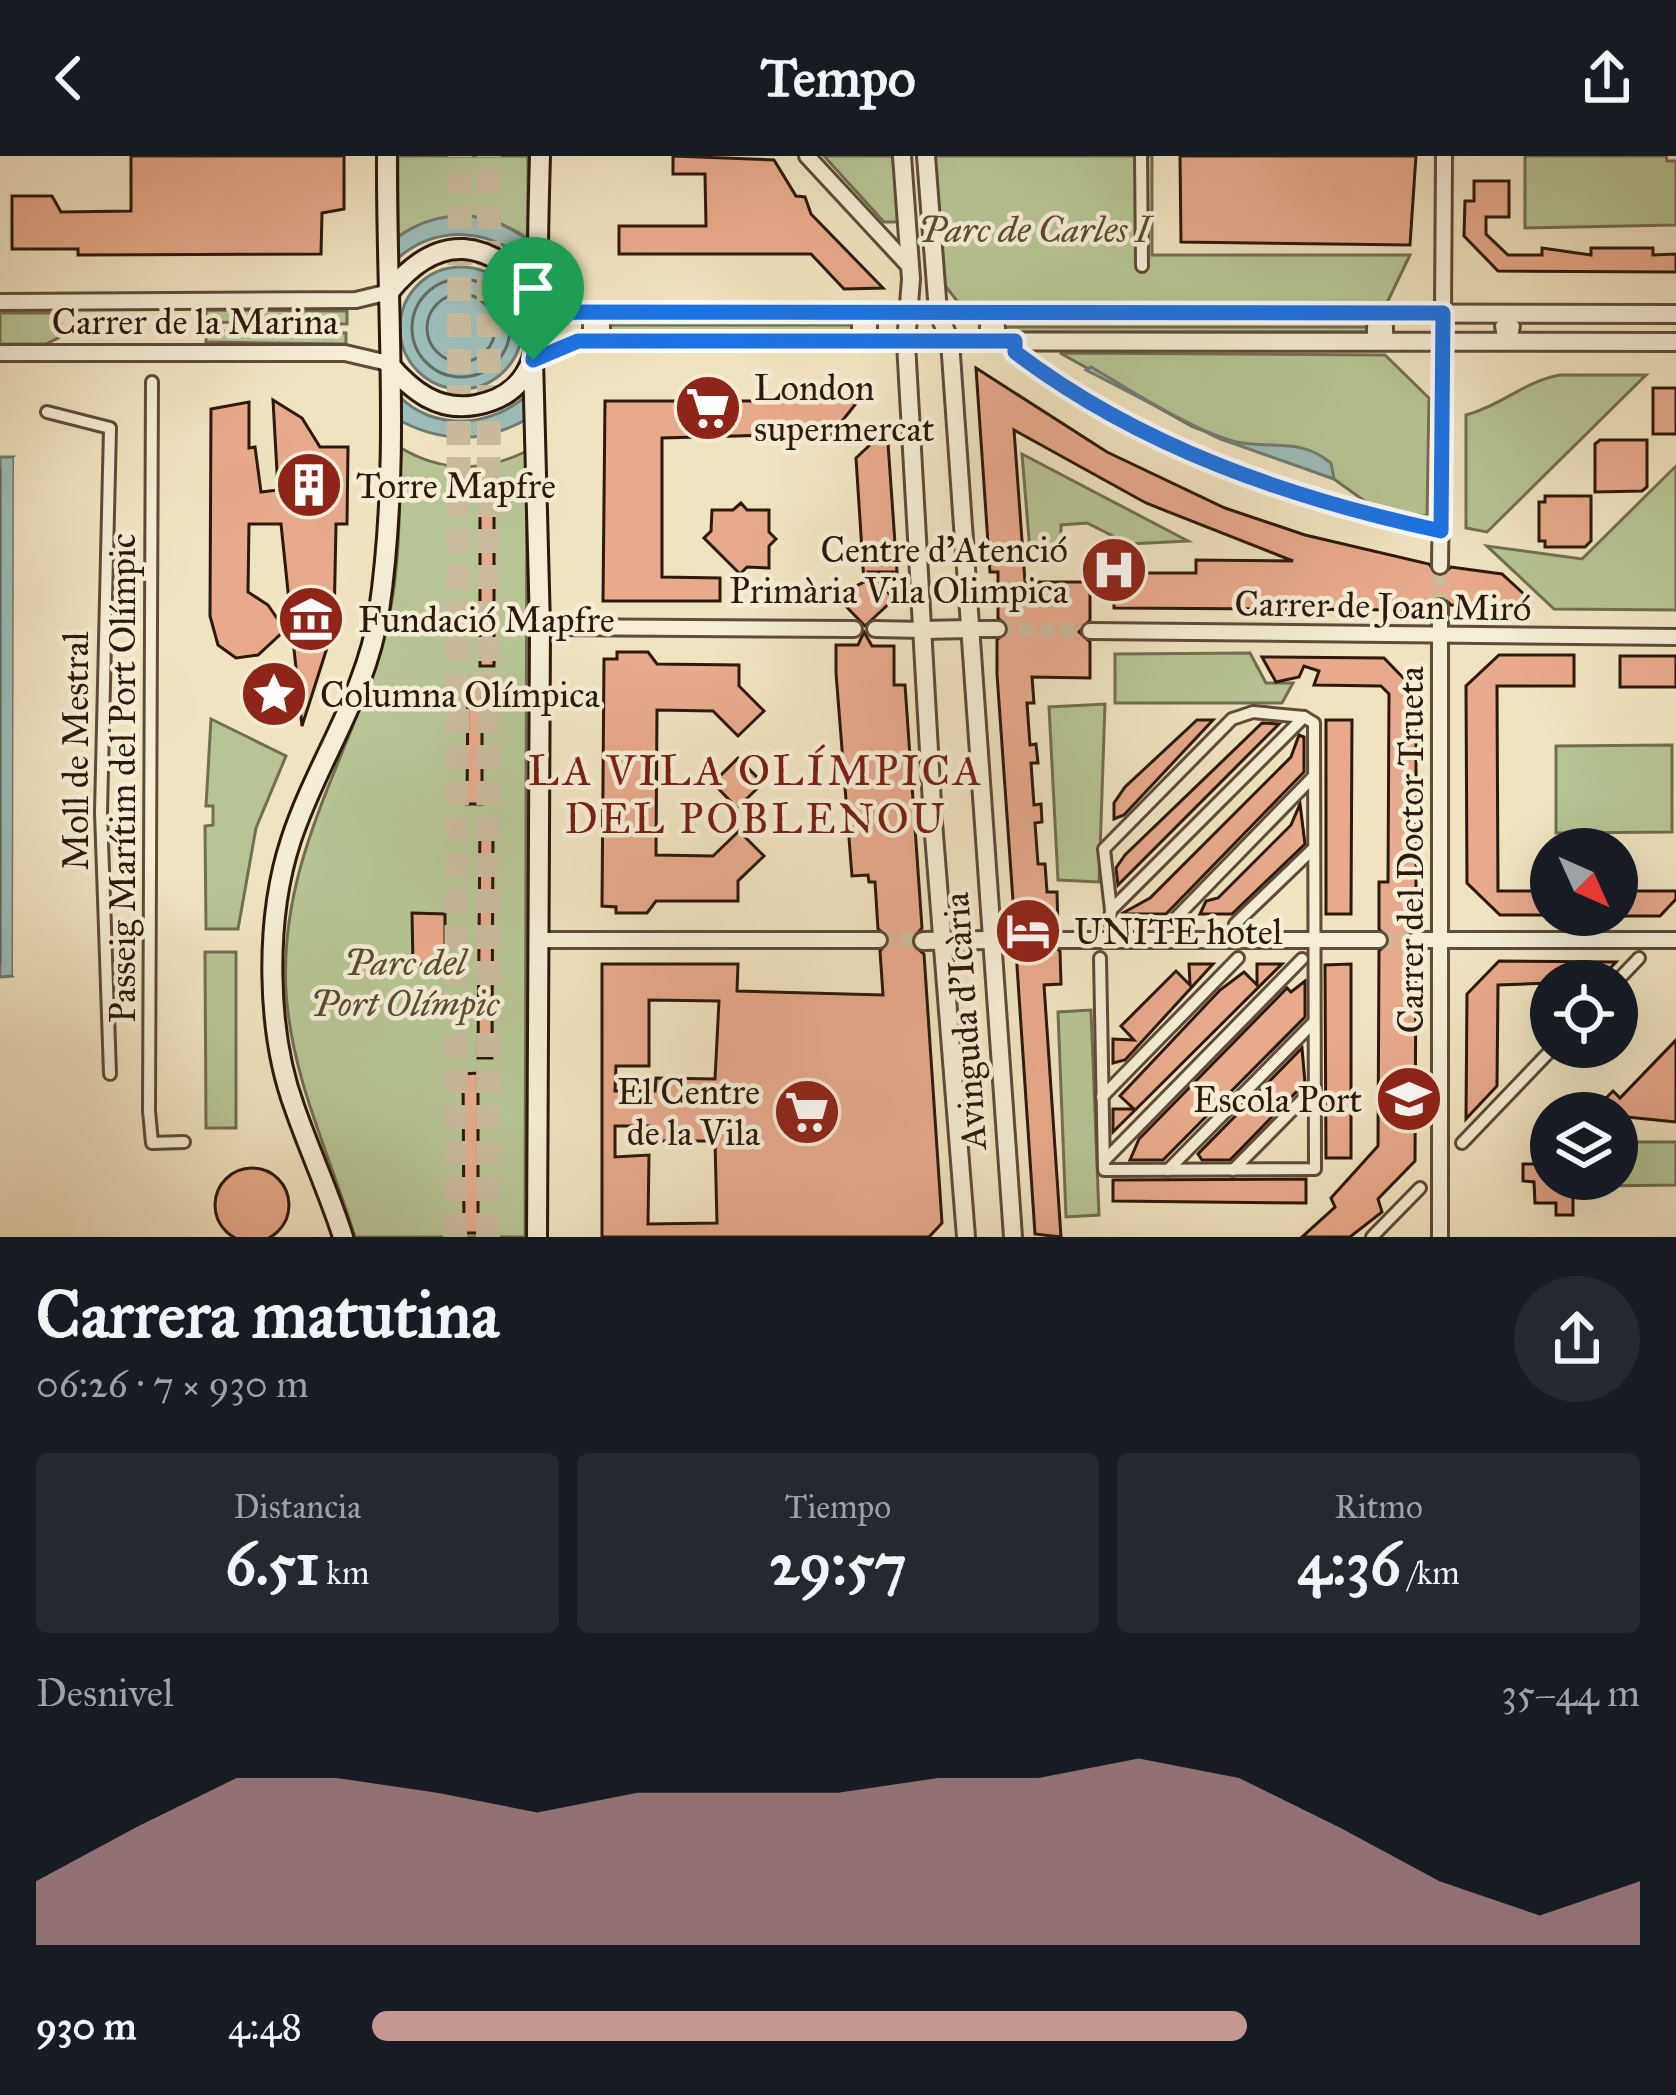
<!DOCTYPE html>
<html lang="es">
<head>
<meta charset="utf-8">
<style>
	body { margin:0; font-family:"IM FELL Great Primer",serif; background:#242831; color:#f1f3f6; height:100vh; display:flex; flex-direction:column; font-size:45px; white-space:nowrap }
	* { box-sizing:border-box; margin:0 }
	p { font-size:39px; color:#9ea1a6 }
	.icon { flex:none; width:66px; height:66px; fill:none; stroke:currentColor; stroke-width:2; stroke-linecap:round; stroke-linejoin:round }
	.map { position:relative; height:1081px; overflow:hidden }
	.details { display:flex; flex-direction:column; background:#171b24; flex:1 }
	.details>* { flex:none }
	.needle { width:78px; rotate:135deg }
	.fabs { position:absolute; left:1530px; top:672px; display:grid; gap:24px }
	.fabs a { display:grid; place-items:center; width:108px; height:108px; border-radius:50%; background:#171b24; box-shadow:0 12px 48px #0002; font-size:60px }
	.pin { position:absolute; display:grid; place-items:center; width:102px; height:102px; color:#fff; margin:-123px -51px; border-radius:50% 50% 50% 0; rotate:-45deg; box-shadow:0 0 12px #0007 }
	.pin .icon { rotate:45deg }
	.round { display:grid; place-items:center; flex:none; width:126px; height:126px; border-radius:63px; background:#242831 }
	.summary { display:flex; align-items:center; justify-content:space-between; height:204px; padding:0 36px }
	h1 { font-size:66px; font-weight:700; line-height:90px }
	.stats { display:grid; grid-template-columns:repeat(3,1fr); gap:18px; height:204px; padding:12px 36px }
	.stats div { display:grid; align-content:center; border-radius:12px; background:#242831; text-align:center }
	.stats b { font-size:60px; font-weight:700 }
	.stats small { font-size:33px; font-weight:400 }
	.stats p { font-size:33px }
	.chart { height:336px; padding:24px 36px }
	.chart p { display:flex; justify-content:space-between }
	.chart svg { width:100%; height:216px; margin-top:12px; fill:#c59692; opacity:.7 }
	ul { padding:0 36px; list-style:none; font-size:39px }
	li { display:grid; grid-template-columns:192px 144px 1fr; align-items:center; height:90px }
	li i { height:30px; border-radius:15px; background:#c59692 }
	header { display:flex; justify-content:space-between; align-items:center; height:156px; padding:0 36px; background:#171b24; font-size:54px; font-weight:700 }
	.map>svg:first-child { display:block }
</style>
</head>
<body>
<header><svg class="icon" aria-label="back" viewBox="0 0 24 24"><path d="M15 5l-7 7 7 7"/></svg>Tempo<svg class="icon" aria-label="share" viewBox="0 0 24 24"><path d="M12 15V3M7 8l5-5 5 5M5 13v7h14v-7"/></svg></header>
<div class="map">
<svg width="1676" height="1081" viewBox="0 0 1676 1081">
	<rect width="100%" height="100%" fill="#f0e4c0"/>
	<filter id="stains"><feTurbulence type="fractalNoise" baseFrequency=".00167" numOctaves="4"/><feColorMatrix values="0 0 0 0 .2 0 0 0 0 .09 0 0 0 0 .02 0 0 0 .5 -.17"/></filter>
	<radialGradient id="worn" r=".72"><stop offset=".6" stop-color="#630" stop-opacity="0"/><stop offset="1" stop-color="#630" stop-opacity=".3"/></radialGradient>
	<g fill="#b7c594" stroke="#726e50" stroke-width="3">
		<path d="M398 0H528V83C488 54 439 53 398 81Z"/>
		<polygon points="824,0 902,0 906,66 884,66"/>
		<polygon points="935,0 1152,0 1152,99 1410,99 1386,149 958,146 942,126"/>
		<polygon points="1525,0 1666,0 1667,5 1676,5 1676,69 1525,72"/>
		<polygon points="206,154 347,155 347,168 206,166"/>
		<polygon points="0,157 54,157 61,167 60,181 46,188 0,188"/>
		<rect x="604" y="169" width="254" height="7"/>
		<rect x="999" y="171" width="374" height="5"/>
		<polygon points="206,175 346,177 346,188 206,186"/>
		<polygon points="1060,197 1385,199 1429,242 1427,360 1377,354 1334,323 1193,271"/>
		<path d="M1560 219H1646L1487 376 1466 372V259C1501 250 1525 225 1560 219Z"/>
		<path d="M401 292C443 317 484 316 527 295L525 1081H355C330 999 291 921 286 835 279 702 348 606 383 484 401 424 399 354 401 292Z"/>
		<polygon points="1022,298 1188,385 1129,388 1087,367 1061,369 1061,393 1030,395"/>
		<polygon points="1676,310 1676,454 1554,453 1487,390 1582,403"/>
		<polygon points="1250,497 1266,527 1293,527 1282,547 1115,547 1115,498"/>
		<polygon points="1105,548 1099,726 1058,724 1049,551"/>
		<polygon points="211,563 286,600 256,672 238,773 206,773 205,670 213,669 213,650 206,650"/>
		<polygon points="1672,589 1672,676 1556,677 1556,590"/>
		<polygon points="205,796 236,796 236,972 206,972"/>
		<polygon points="1091,854 1099,1059 1066,1061 1058,856"/>
		<polygon points="1617,986 1676,986 1676,1029 1598,1030 1598,1023 1617,1023"/>
	</g>
	<g fill="#9cbdb9" stroke="#707b73" stroke-width="3">
		<path d="M468 59 501 68 528 83 529 108C492 72 438 68 398 102V81C420 65 441 60 468 59Z"/>
		<circle cx="461" cy="172" r="61"/>
		<path d="M1091 211C1127 232 1204 282 1243 287 1279 292 1301 283 1331 307L1334 323 1218 282 1086 214Z"/>
		<path d="M528 238 527 263C483 288 441 287 397 263L398 239C433 276 492 272 528 238Z"/>
		<polygon points="0,301 14,301 13,820 0,821"/>
	</g>
	<polygon fill="#f0e4c0" points="14,301 20,301 19,820 13,820"/>
	<g fill="none" stroke-linecap="round" stroke-linejoin="round">
		<g stroke="#646a62" stroke-width="3">
			<circle cx="461" cy="172" r="49"/>
			<circle cx="461" cy="172" r="34"/>
			<polyline points="0,313 0,807"/>
		</g>
	</g>
	<g fill="#e8aa8c" stroke="#2d180b" stroke-width="3" fill-rule="evenodd">
		<polygon points="131,0 344,0 344,53 322,57 321,98 78,99 78,93 12,93 12,40 52,40 61,56 131,55"/>
		<polygon points="673,0 774,4 796,40 805,41 811,58 883,132 844,133 811,98 619,98 619,70 706,70 705,18 673,18"/>
		<polygon points="1180,0 1416,0 1410,89 1181,86"/>
		<polygon points="1474,25 1509,25 1509,61 1486,61 1486,78 1508,99 1542,99 1542,92 1591,99 1591,92 1653,92 1653,99 1676,98 1676,116 1498,115 1464,80 1465,45 1474,45"/>
		<polygon points="976,212 1107,296 1225,352 1305,379 1429,408 1439,421 1451,411 1502,418 1525,439 1530,453 1451,449 1441,440 1429,448 1406,448 1406,454 1114,452 1114,407 1131,407 1131,417 1196,417 1196,404 1293,405 1146,347 1014,274 1025,426 1090,426 1090,464 1079,476 1090,486 1090,522 1032,521 1034,547 1027,547 1030,589 1036,588 1038,607 1031,607 1034,649 1041,648 1042,666 1035,667 1038,708 1045,708 1047,736 1057,736 1058,773 1048,785 1060,795 1061,828 1044,829 1061,1081 1035,1078 1016,795 1026,783 1015,773 997,518 997,484 1009,472 998,462 998,416 990,416"/>
		<rect x="1653" y="232" width="23" height="46"/>
		<polygon points="273,244 302,262 320,291 348,291 347,368 336,368 334,470 302,570 281,368 249,368 248,436 268,449 285,474 258,499 236,502 218,489 210,460 211,253 249,246 249,292 255,291 261,336 278,334"/>
		<polygon points="605,245 858,245 831,279 795,281 776,267 776,279 662,282 662,421 720,422 720,445 603,445"/>
		<polygon points="887,273 897,416 869,416 894,443 865,470 836,440 864,426 856,302"/>
		<polygon points="1600,284 1647,284 1647,331 1642,335 1595,336 1595,288"/>
		<polygon points="494,334 494,510 480,510 480,335"/>
		<polygon points="1545,340 1591,340 1591,385 1585,391 1545,391 1545,385 1539,385 1539,346 1545,346"/>
		<polygon points="741,347 747,354 769,354 769,376 776,383 769,390 769,412 747,411 740,418 704,382 711,375 712,354 733,354"/>
		<path d="M864 476 872 490H894V529H905L922 772 910 786 924 798 942 1067 929 1081H602V808H738L737 835 883 839 880 795 890 783 878 773 875 726H869L868 719 852 720 836 517V489H858ZM649 844 719 845 715 923 656 922 655 935H615L616 910H649ZM615 970H653L652 985H715L717 1067 648 1068 649 999 615 1001Z"/>
		<polygon points="617,496 648,496 657,508 739,509 739,530 764,555 738,580 713,555 657,554 656,699 713,700 739,675 764,700 738,725 738,745 656,745 647,757 616,757 616,751 602,750 604,503 617,503"/>
		<polygon points="1499,499 1574,499 1574,530 1497,530 1498,735 1551,735 1551,759 1500,759 1467,727 1466,530"/>
		<rect x="1620" y="500" width="56" height="31"/>
		<polygon points="1262,501 1384,502 1416,535 1416,773 1405,783 1416,795 1415,1005 1378,1043 1382,1056 1350,1081 1302,1081 1335,1051 1331,1042 1378,990 1379,795 1390,785 1379,773 1379,726 1388,726 1389,538 1381,530 1314,529 1319,515 1304,510 1299,521 1276,526"/>
		<polygon points="468,528 482,528 482,648 467,648"/>
		<polygon points="1197,564 1213,564 1124,659 1114,663 1114,647 1125,631"/>
		<polygon points="1326,564 1352,564 1351,758 1326,758"/>
		<polygon points="1262,567 1279,568 1118,729 1116,712 1125,699"/>
		<polygon points="1299,579 1304,581 1304,616 1166,758 1121,758 1150,742 1291,601"/>
		<polygon points="738,602 763,627 737,652 713,627"/>
		<polygon points="1300,648 1305,688 1232,758 1200,758 1206,745 1218,742 1291,669"/>
		<polygon points="493,666 492,902 478,902 480,667"/>
		<polygon points="1617,735 1676,735 1676,743 1660,760 1617,760"/>
		<polygon points="412,757 445,758 445,809 413,808"/>
		<polygon points="1499,805 1616,806 1598,825 1498,829 1497,930 1466,963 1467,838"/>
		<polygon points="1189,808 1213,808 1125,904 1113,907 1113,883 1134,884 1121,870 1176,815 1190,829"/>
		<polygon points="1257,808 1282,808 1113,976 1113,953 1134,953 1120,940 1220,834 1244,816 1257,829"/>
		<polygon points="1351,808 1351,1002 1326,1002 1325,809"/>
		<polygon points="1305,825 1305,861 1163,1004 1130,1004 1139,983 1287,832 1291,836"/>
		<polygon points="1676,884 1676,966 1617,960 1600,948 1613,935 1620,942"/>
		<polygon points="1302,892 1305,927 1230,1004 1202,1004 1198,998"/>
		<polygon points="478,917 478,1077 464,1077 463,918"/>
		<polygon points="1523,1008 1551,1008 1551,1023 1573,1023 1573,1059 1556,1059 1556,1047 1535,1047 1534,1026 1523,1025"/>
		<circle cx="252" cy="1049" r="37"/>
		<polygon points="1306,1023 1306,1047 1113,1045 1113,1024"/>
	</g>
	<g fill="none" stroke-linecap="round" stroke-linejoin="round">
		<g stroke="#c9bb9c" stroke-width="14" stroke-dasharray="14 7" stroke-linecap="butt">
			<polyline points="1440,451 1440,410"/>
			<polyline points="998,473 1090,475"/>
			<polyline points="879,784 923,785"/>
			<polyline points="1015,784 1059,784"/>
			<polyline points="1379,784 1416,784"/>
		</g>
		<g stroke="#c9bb9c" stroke-width="24" stroke-dasharray="24 12" stroke-linecap="butt">
			<polyline points="455,1081 460,0"/>
			<polyline points="488,1081 489,0"/>
		</g>
		<defs>
			<g id="pedestrian">
				<polyline points="1141,0 1142,110"/>
				<polygon points="589,169 604,169 604,176 589,175"/>
				<rect x="858" y="169" width="13" height="7"/>
				<polygon points="986,170 999,171 999,176 986,176"/>
				<polygon points="1501,170 1514,170 1513,176 1502,176"/>
				<polygon points="1373,171 1387,171 1387,177 1373,176"/>
				<polyline points="152,226 149,955 152,987 184,986"/>
				<polyline points="47,256 110,272 101,656 110,918"/>
				<polyline points="1111,754 1104,693 1232,563 1253,556 1304,561"/>
				<polyline points="1235,768 1314,692"/>
				<polyline points="1168,770 1314,620"/>
				<polyline points="1100,802 1104,1014 1315,1013 1314,567 1304,561 1111,754 1110,766"/>
				<polyline points="1617,825 1639,802"/>
				<polyline points="1102,941 1238,802"/>
				<polyline points="1462,987 1554,891"/>
				<polyline points="1104,1005 1302,803"/>
				<polyline points="1168,1014 1314,866"/>
				<polyline points="1233,1014 1313,933"/>
				<polyline points="1372,1081 1420,1032"/>
			</g>
			<g id="minor">
				<polyline points="807,0 910,111"/>
				<polyline points="0,146 356,144 389,136"/>
				<polyline points="1443,157 1444,0"/>
				<path d="M1015 185V196C1139 292 1290 342 1441 375"/>
				<polyline points="0,197 345,197 388,207"/>
				<polyline points="1440,410 1443,185"/>
				<polyline points="1440,451 1440,1081"/>
				<polyline points="540,471 854,473"/>
				<polyline points="875,473 923,474"/>
				<polyline points="969,473 998,473"/>
				<polyline points="1090,475 1676,481"/>
				<polyline points="537,784 879,784"/>
				<polyline points="991,784 1015,784"/>
				<polyline points="1059,784 1379,784"/>
				<polyline points="1416,784 1676,784"/>
			</g>
			<g id="tertiary">
				<polyline points="902,0 911,123 906,187 933,666 966,1081"/>
				<polyline points="926,0 938,156 950,185 1013,1081"/>
				<polyline points="541,156 1676,158"/>
				<polyline points="533,204 578,185 1676,186"/>
				<polyline points="923,474 969,473"/>
				<polyline points="923,785 991,784"/>
			</g>
			<g id="secondary">
				<path d="M389 136C439 74 489 82 538 140"/>
				<polyline points="533,204 540,471 537,1081"/>
				<path d="M388 207C412 235 438 256 476 249 551 235 538 160 538 103 538 69 539 34 540 0"/>
				<path d="M343 1081C329 1037 310 996 295 953 266 875 265 763 291 684 317 605 367 538 379 455 401 306 386 150 387 0"/>
			</g>
		</defs>
		<use href="#pedestrian" stroke="#5e4b38" stroke-width="16"/>
		<use href="#minor" stroke="#5e4b38" stroke-width="20"/>
		<use href="#tertiary" stroke="#5e4b38" stroke-width="22"/>
		<use href="#secondary" stroke="#2d180b" stroke-width="24"/>
		<use href="#pedestrian" stroke="#f5edd6" stroke-width="10"/>
		<use href="#minor" stroke="#f5edd6" stroke-width="14"/>
		<use href="#tertiary" stroke="#f5edd6" stroke-width="16"/>
		<use href="#secondary" stroke="#f5edd6" stroke-width="18"/>
	</g>
	<g fill="none" stroke-linecap="round" stroke-linejoin="round">
		<defs>
			<path id="route" d="M541 156 1443 157 1441 375C1289 342 1140 291 1015 196V185H578L533 204Z"/>
		</defs>
		<use href="#route" stroke="#fff" stroke-width="24"/>
		<use href="#route" stroke="#1a73e8" stroke-width="15"/>
	</g>
	<defs>
		<symbol id="supermarket-disc" viewBox="-11 -11 22 22"><circle r="9.5" fill="#8f2418" stroke="#f5edd6"/><path d="M-6-5.5h2.5l.6 2H6L4.5 2H-2.5L-4.4-4H-6ZM-1.5 3.2a1.3 1.3 0 1 0 .1 0ZM3 3.2a1.3 1.3 0 1 0 .1 0Z" fill="#fff"/></symbol>
		<symbol id="building-disc" viewBox="-11 -11 22 22"><circle r="9.5" fill="#8f2418" stroke="#f5edd6"/><path d="M-4-6H4V6H1V3H-1V6H-4ZM-2.5-4.3h1.7v1.8h-1.7ZM.8-4.3h1.7v1.8H.8ZM-2.5-1h1.7V.8h-1.7ZM.8-1h1.7V.8H.8Z" fill="#fff"/></symbol>
		<symbol id="hospital-disc" viewBox="-11 -11 22 22"><circle r="9.5" fill="#8f2418" stroke="#f5edd6"/><path d="M-5-5h3v3.5h4V-5h3V5h-3V1.5h-4V5h-3Z" fill="#fff"/></symbol>
		<symbol id="museum-disc" viewBox="-11 -11 22 22"><circle r="9.5" fill="#8f2418" stroke="#f5edd6"/><path d="M0-6L6-3V-2H-6V-3ZM-5-1h2V3h-2ZM-1-1h2V3h-2ZM3-1h2V3H3ZM-6 4H6V6H-6Z" fill="#fff"/></symbol>
		<symbol id="sight-disc" viewBox="-11 -11 22 22"><circle r="9.5" fill="#8f2418" stroke="#f5edd6"/><path d="M0-6L1.8-2.2L6-1.7L2.9 1.2L3.7 5.4L0 3.3L-3.7 5.4L-2.9 1.2L-6-1.7L-1.8-2.2Z" fill="#fff"/></symbol>
		<symbol id="hotel-disc" viewBox="-11 -11 22 22"><circle r="9.5" fill="#8f2418" stroke="#f5edd6"/><path d="M-6-4.5h1.5V1H6V5H4.5V3h-9V5H-6ZM-4 0a1.8 1.8 0 1 1 3.6 0ZM.5 0V-2.5h3Q6-2.5 6 0Z" fill="#fff"/></symbol>
		<symbol id="university-disc" viewBox="-11 -11 22 22"><circle r="9.5" fill="#8f2418" stroke="#f5edd6"/><path d="M0-5L7-2L0 1L-7-2ZM-4 1L0 2.5L4 1V4Q0 6-4 4Z" fill="#fff"/></symbol>
	</defs>
	<g fill-rule="evenodd">
		<use href="#supermarket-disc" x="670" y="214" width="76" height="76"/>
		<use href="#building-disc" x="271" y="291" width="76" height="76"/>
		<use href="#hospital-disc" x="1076" y="376" width="76" height="76"/>
		<use href="#museum-disc" x="273" y="425" width="76" height="76"/>
		<use href="#sight-disc" x="236" y="500" width="76" height="76"/>
		<use href="#hotel-disc" x="990" y="737" width="76" height="76"/>
		<use href="#university-disc" x="1371" y="905" width="76" height="76"/>
		<use href="#supermarket-disc" x="769" y="918" width="76" height="76"/>
	</g>
	<g text-anchor="middle" stroke-width="9" stroke-linejoin="round" paint-order="stroke">
		<g font-size="36" font-style="italic" fill="#564c34" stroke="#f5edd6">
			<text x="1034" y="86">Parc de Carles I</text>
			<text x="405" y="819">Parc del<tspan x="405" dy="41">Port Olímpic</tspan></text>
		</g>
		<g font-size="36" fill="#2d180b" stroke="#f5edd6">
			<text x="195" y="178">Carrer de la Marina</text>
			<text transform="translate(1383 449) rotate(1)" y="13">Carrer de Joan Miró</text>
			<text transform="translate(75 595) rotate(-90)" y="13">Moll de Mestral</text>
			<text transform="translate(122 622) rotate(-90)" y="13">Passeig Marítim del Port Olímpic</text>
			<text transform="translate(1410 694) rotate(-90)" y="13">Carrer del Doctor Trueta</text>
			<text transform="translate(964 865) rotate(-94)" y="13">Avinguda d'Icària</text>
		</g>
		<g font-size="36" fill="#2d180b" stroke="#f5edd6" text-anchor="start">
			<text x="754" y="244">London<tspan x="754" dy="41">supermercat</tspan></text>
			<text x="356" y="342">Torre Mapfre</text>
			<text x="1068" y="406" text-anchor="end">Centre d'Atenció<tspan x="1068" dy="41">Primària Vila Olimpica</tspan></text>
			<text x="358" y="476">Fundació Mapfre</text>
			<text x="320" y="551">Columna Olímpica</text>
			<text x="1074" y="788">UNITE hotel</text>
			<text x="760" y="948" text-anchor="end">El Centre<tspan x="760" dy="41">de la Vila</tspan></text>
			<text x="1362" y="956" text-anchor="end">Escola Port</text>
		</g>
		<g font-size="42" letter-spacing="3" fill="#7a1f14" stroke="#f5edd6">
			<text x="756" y="629">LA VILA OLÍMPICA<tspan x="756" dy="48">DEL POBLENOU</tspan></text>
		</g>
	</g>
	<rect width="100%" height="100%" filter="url(#stains)"/>
	<rect width="100%" height="100%" fill="url(#worn)"/>
</svg>
<div class="fabs">
<a><svg class="needle" viewBox="-14 -14 28 28"><path d="M0-13l5 13h-10z" fill="#e53935"/><path d="M0 13l5-13h-10z" fill="#9ea1a6"/></svg></a>
<a><svg class="icon" aria-label="locate" viewBox="0 0 24 24"><circle cx="12" cy="12" r="6"/><path d="M12 2v4M12 18v4M2 12h4M18 12h4"/></svg></a>
<a><svg class="icon" aria-label="layers" viewBox="0 0 24 24"><path d="M12 4l9 5-9 5-9-5zM3 14l9 5 9-5"/></svg></a>
</div>
<div class="pin" style="left:533px;top:204px;background:#1e9e55"><svg class="icon" aria-label="arrive" viewBox="0 0 24 24"><path d="M6 21V4h12l-3 4 3 4H6"/></svg></div>
</div>
<section class="details">
<div class="summary"><div><h1>Carrera matutina</h1><p>06:26 · 7 × 930 m</p></div><a class="round"><svg class="icon" aria-label="share" viewBox="0 0 24 24"><path d="M12 15V3M7 8l5-5 5 5M5 13v7h14v-7"/></svg></a></div>
<div class="stats">
<div><p>Distancia</p><b>6.51<small> km</small></b></div>
<div><p>Tiempo</p><b>29:57</b></div>
<div><p>Ritmo</p><b>4:36<small> /km</small></b></div>
</div>
<div class="chart"><p><span>Desnivel</span>35–44 m</p>
<svg viewBox="0 0 160 44" preserveAspectRatio="none"><path d="M0 44V31L10 20L20 10L30 10L40 13L50 17L60 13L70 13L80 13L90 10L100 10L110 6L120 10L130 20L140 31L150 38L160 31V44z"/></svg>
</div>
<ul>
<li><b>930 m</b>4:48<i style="width:69%"></i></li>
</ul>
</section>
</body>
</html>
